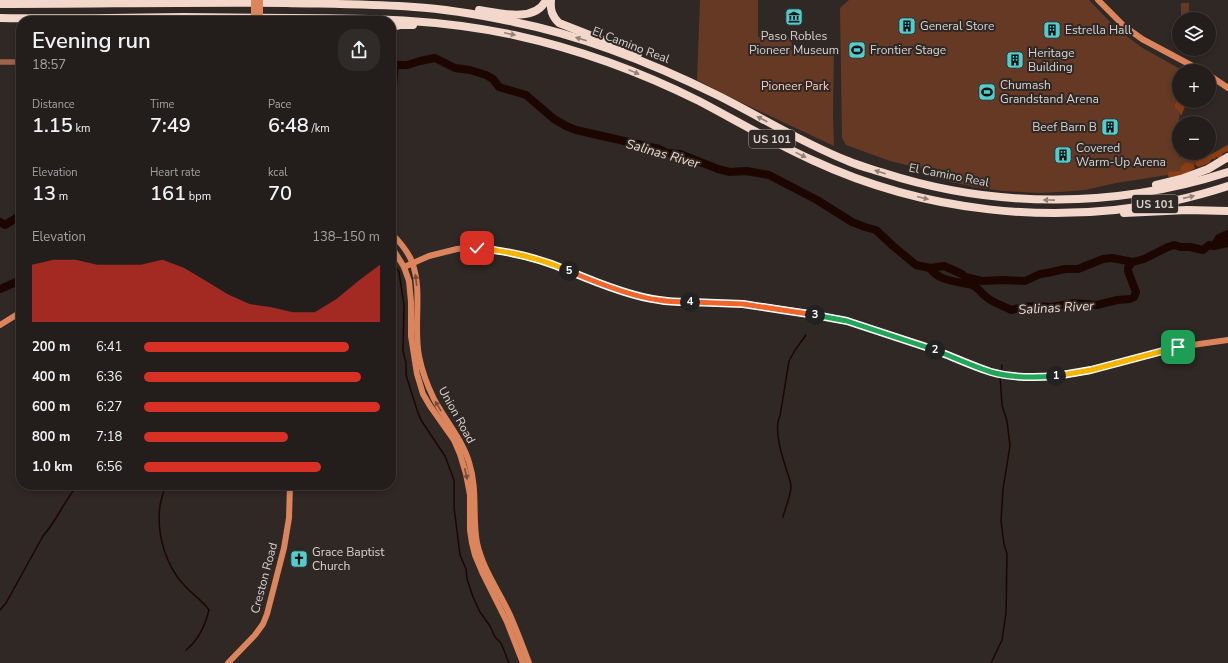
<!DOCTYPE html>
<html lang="en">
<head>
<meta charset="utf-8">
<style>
	body { margin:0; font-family:"Nunito Sans",sans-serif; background:#2f2b29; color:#f1f3f6; height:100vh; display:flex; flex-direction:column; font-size:15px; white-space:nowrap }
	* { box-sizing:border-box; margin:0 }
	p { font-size:13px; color:#a3a2a3 }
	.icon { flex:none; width:22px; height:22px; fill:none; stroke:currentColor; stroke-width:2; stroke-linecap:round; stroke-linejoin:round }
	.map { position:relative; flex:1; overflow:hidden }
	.details { position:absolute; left:16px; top:16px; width:380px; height:474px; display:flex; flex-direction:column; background:#231e1c; border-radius:16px; box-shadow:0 2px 6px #0003,0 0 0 1px #403c3b }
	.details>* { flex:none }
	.controls { position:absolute; left:1172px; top:12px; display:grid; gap:8px }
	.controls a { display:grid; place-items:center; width:44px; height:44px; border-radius:50%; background:#231e1c; box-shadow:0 2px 6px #0003,0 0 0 1px #403c3b; font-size:20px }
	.pin { position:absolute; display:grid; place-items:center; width:34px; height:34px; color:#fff; margin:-17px; border-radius:8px; box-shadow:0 2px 6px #0006 }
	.km { position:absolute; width:20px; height:20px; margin:-10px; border-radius:50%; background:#222; color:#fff; font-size:11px; line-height:20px; text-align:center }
	.round { display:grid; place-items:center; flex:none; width:42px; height:42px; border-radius:16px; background:#2f2b29 }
	.headline { display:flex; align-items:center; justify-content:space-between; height:68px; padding:0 16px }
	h1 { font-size:22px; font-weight:600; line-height:30px }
	.stats { display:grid; grid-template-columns:repeat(3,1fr); gap:6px; height:68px; padding:4px 16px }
	.stats div { display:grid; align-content:center }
	.stats b { font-size:20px; font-weight:600 }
	.stats small { font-size:11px; font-weight:400 }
	.stats p { font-size:11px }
	.chart { height:112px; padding:8px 16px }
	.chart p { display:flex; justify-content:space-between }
	.chart svg { width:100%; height:72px; margin-top:4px; fill:#d93025; opacity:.7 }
	ul { padding:0 16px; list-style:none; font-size:13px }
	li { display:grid; grid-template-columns:64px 48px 1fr; align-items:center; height:30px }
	li i { height:10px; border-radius:5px; background:#d93025 }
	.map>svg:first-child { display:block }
</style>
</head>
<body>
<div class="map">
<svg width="1228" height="663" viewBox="0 0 1228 663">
	<rect width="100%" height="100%" fill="#2f2825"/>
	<g fill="#653924">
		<polygon points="700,0 758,0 758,37 791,37 792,49 834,49 833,115 834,146 736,100 697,80"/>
		<polygon points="849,0 1089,0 1115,27 1141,47 1180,69 1180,71 1179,71 1179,101 1180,105 1179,123 1179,157 1202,157 1202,161 1181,173 1116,183 1085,190 1060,192 1040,193 1003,191 975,187 942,180 938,169 915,167 890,161 846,145 842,138 840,8"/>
		<rect x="1181" y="3" width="8" height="16"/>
	</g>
	<g fill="#8b3e14">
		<polygon points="1179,99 1179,101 1184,101 1186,104 1181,116 1179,111 1175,108 1175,104 1178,101"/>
		<path d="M1228 145V151L1222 154V156L1219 158 1216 157 1215 159H1212L1209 163 1199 167 1196 166V163C1202 156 1206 157 1213 153 1218 151 1223 147 1228 145Z"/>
		<polygon points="1186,162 1193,164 1195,168 1185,175 1183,174 1181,176 1175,176 1170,178 1168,176 1168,173 1170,171 1173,172 1181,171 1181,167"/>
	</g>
	<path fill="#1d0600" d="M554 119C562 119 574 123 576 132 567 133 559 125 554 119Z"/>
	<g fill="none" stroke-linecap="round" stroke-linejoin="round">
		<g stroke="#1d0600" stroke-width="1.5">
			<polyline points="391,154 398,65"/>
			<polyline points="391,260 399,272 404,305 403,351 406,363 406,375 417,410 421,420 445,456 454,480 454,507 460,555 466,569 467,579 473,597 480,612 490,626 495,637 501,643 509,663"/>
			<polyline points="1001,373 1002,365"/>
			<path d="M165 485C164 492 161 499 160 506 156 533 166 567 185 586 193 595 202 600 209 610 205 626 199 640 186 650"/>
			<path d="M783 517C785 508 791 496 791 486 790 478 787 473 785 465 781 453 774 428 780 416L789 361 795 350 806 335"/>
			<path d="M0 610 6 603 43 536C57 521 64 500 78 485"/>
			<polyline points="991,663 1002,640 1006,613 1007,554 1004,544 1001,521 1003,489 1010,446 1007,421 1002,405 1000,376"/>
		</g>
		<g stroke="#1d0600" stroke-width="8">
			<polyline points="391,65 407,65 420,61 435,58 455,68 470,70 486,75 493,79 499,87 526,95 554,119 566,126 576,130 659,149 667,153 680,154 718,169 730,172 746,171 769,175 817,200 852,222 865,227 876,230 893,246 916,265 930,268 944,266 962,274 965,277 982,281 1003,280 1025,281 1040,274 1047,273 1065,269 1078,269 1103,259 1112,258 1133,262 1144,259 1168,247 1174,245 1181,247 1190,247 1203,250 1209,245 1214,246 1219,238 1228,234"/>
			<polyline points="0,222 5,225 21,215"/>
			<polyline points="1214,246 1228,243"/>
			<path d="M930 268C939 282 958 281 972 285 978 287 980 292 984 295 992 303 1002 305 1011 310L1024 307 1036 306 1052 307 1074 303 1097 305 1117 300 1130 299 1134 297 1136 292 1128 271V268L1130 265 1129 262"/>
			<polyline points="0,289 21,280"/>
		</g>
		<polyline stroke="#9c654c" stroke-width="5.5" points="0,62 21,62"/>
		<g stroke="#dc855c" stroke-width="6">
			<polyline points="1098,0 1124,26 1142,39 1202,71"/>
			<polyline points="1209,75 1228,88"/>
			<path d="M391 233C399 241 408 251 412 262 423 291 413 325 419 356 422 371 427 385 434 399 445 420 462 439 469 462 478 490 472 516 477 543 483 570 499 591 510 615 517 631 523 647 529 663"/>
			<polyline points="391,246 404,267 409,281 411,302 411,336 417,374 423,394 430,406 454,440 460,454 466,474 470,495 470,530 472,543 475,555 483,574 507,622 523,663"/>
			<polyline points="404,267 429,256 457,249 466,248 490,249 531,258 548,263 616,289 645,298 672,302 743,304 803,312 847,321 924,345 990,371 1010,376 1031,377 1066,375 1114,364 1178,347 1228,340"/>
			<polyline points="0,325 21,312"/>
			<polyline points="228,663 255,635 263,624 267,614 284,548 289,518 290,485"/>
		</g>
		<g stroke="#f3d7cb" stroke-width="8">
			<path d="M551 0C550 10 552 16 559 23L638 54"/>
			<path d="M0 4C95 4 191 2 286 3 329 4 371 4 414 7 447 9 481 15 514 22 585 36 652 63 717 95 761 117 802 143 848 161 859 166 872 169 884 173 996 209 1116 208 1228 172"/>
			<path d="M479 10C498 13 536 23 546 0"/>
			<path d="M0 18C62 19 123 18 184 17 221 17 257 18 293 18 368 18 439 19 514 35 578 49 641 72 699 101 737 121 774 143 812 160 924 212 1052 226 1173 201 1191 197 1210 192 1228 186"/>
			<polyline points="391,27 400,25 413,25"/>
			<polyline points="1156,185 1181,179 1208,169 1228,157"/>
			<polyline points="1124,213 1187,210 1228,211"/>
		</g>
		<g stroke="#dc855c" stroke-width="6">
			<polyline points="254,21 254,0"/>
			<polyline points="260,21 260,0"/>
		</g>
	</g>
	<defs><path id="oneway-solid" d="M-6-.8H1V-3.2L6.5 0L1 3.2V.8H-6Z"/></defs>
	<g fill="#918078">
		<use href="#oneway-solid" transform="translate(510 34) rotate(12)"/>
		<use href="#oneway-solid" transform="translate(581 39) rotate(-163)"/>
		<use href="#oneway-solid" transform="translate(634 72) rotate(22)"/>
		<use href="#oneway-solid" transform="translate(762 119) rotate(-152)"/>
		<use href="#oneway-solid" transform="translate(801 155) rotate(26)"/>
		<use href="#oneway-solid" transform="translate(880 172) rotate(-162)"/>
		<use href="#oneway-solid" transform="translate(1189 197) rotate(-13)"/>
		<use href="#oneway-solid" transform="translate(923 198) rotate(14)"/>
		<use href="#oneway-solid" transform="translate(1049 200) rotate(-179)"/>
	</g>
	<g fill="#744d3b">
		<use href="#oneway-solid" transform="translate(416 280) rotate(-97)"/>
		<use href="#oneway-solid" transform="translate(438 406) rotate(-121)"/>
		<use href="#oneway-solid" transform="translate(466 474) rotate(77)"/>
	</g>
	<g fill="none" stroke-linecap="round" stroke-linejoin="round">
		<defs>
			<polyline id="split-1" points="1056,376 1091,370 1178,347"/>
			<path id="split-2" d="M935 350C953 357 972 366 991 372 1012 378 1034 378 1056 376"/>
			<polyline id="split-3" points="815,315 847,321 935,350"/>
			<polyline id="split-4" points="690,302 743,304 815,315"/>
			<path id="split-5" d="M569 271C595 282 632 297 659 300 669 302 679 302 690 302"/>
			<path id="split-6" d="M477 248C508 251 540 258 569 271"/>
		</defs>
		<use href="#split-1" stroke="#fff" stroke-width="8"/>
		<use href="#split-2" stroke="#fff" stroke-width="8"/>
		<use href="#split-3" stroke="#fff" stroke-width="8"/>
		<use href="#split-4" stroke="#fff" stroke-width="8"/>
		<use href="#split-5" stroke="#fff" stroke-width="8"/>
		<use href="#split-6" stroke="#fff" stroke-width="8"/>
		<use href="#split-1" stroke="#f5b400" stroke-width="5"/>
		<use href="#split-2" stroke="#22a559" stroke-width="5"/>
		<use href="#split-3" stroke="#22a559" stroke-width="5"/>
		<use href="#split-4" stroke="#f0652b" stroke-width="5"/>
		<use href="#split-5" stroke="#f0652b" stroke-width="5"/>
		<use href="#split-6" stroke="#f5b400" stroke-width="5"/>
	</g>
	<defs>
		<symbol id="museum-square" viewBox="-11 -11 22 22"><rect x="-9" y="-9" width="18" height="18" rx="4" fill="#52cdcd" stroke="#2f2825"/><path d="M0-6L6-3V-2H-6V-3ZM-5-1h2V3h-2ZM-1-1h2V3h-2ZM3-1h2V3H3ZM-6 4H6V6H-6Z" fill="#111"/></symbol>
		<symbol id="building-square" viewBox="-11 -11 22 22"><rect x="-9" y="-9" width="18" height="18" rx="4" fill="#52cdcd" stroke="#2f2825"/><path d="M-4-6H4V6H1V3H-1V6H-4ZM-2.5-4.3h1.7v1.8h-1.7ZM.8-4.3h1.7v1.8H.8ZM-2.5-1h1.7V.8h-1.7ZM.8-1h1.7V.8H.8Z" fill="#111"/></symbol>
		<symbol id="stadium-square" viewBox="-11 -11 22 22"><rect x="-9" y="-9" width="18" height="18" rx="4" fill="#52cdcd" stroke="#2f2825"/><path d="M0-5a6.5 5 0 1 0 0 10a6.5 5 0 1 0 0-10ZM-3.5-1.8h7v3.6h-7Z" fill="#111"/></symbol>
		<symbol id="church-square" viewBox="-11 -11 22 22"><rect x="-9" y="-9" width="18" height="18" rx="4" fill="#52cdcd" stroke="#2f2825"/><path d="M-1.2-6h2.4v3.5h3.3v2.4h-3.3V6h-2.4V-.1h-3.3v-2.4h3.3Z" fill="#111"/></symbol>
	</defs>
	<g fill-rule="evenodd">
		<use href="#museum-square" x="784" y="7" width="20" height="20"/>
		<use href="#building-square" x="897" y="16" width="20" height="20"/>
		<use href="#building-square" x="1042" y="20" width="20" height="20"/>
		<use href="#stadium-square" x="847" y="40" width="20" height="20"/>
		<use href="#building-square" x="1005" y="50" width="20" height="20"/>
		<use href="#stadium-square" x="977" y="82" width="20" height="20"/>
		<use href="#building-square" x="1100" y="117" width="20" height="20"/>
		<use href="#building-square" x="1053" y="145" width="20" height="20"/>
		<use href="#church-square" x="289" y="549" width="20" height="20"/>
	</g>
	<g text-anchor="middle" stroke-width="4" stroke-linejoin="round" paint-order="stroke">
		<g fill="#2f2825" stroke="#a5a09d" stroke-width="1">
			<rect x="749" y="130" width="46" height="18" rx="3"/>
			<rect x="1132" y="195" width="46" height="18" rx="3"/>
		</g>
		<g font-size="11" font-weight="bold" fill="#d7d3d1">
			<text x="772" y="143">US 101</text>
			<text x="1155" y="208">US 101</text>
		</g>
		<g font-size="12" fill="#d7d3d1" stroke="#2f2825" text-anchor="start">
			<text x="920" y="30">General Store</text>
			<text x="1065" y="34">Estrella Hall</text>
			<text x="794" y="40" text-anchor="middle">Paso Robles<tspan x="794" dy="14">Pioneer Museum</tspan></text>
			<text x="870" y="54">Frontier Stage</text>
			<text x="1028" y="57">Heritage<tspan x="1028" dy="14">Building</tspan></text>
			<text x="1000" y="89">Chumash<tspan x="1000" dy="14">Grandstand Arena</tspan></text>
			<text x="1097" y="131" text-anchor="end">Beef Barn B</text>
			<text x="1076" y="152">Covered<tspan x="1076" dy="14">Warm-Up Arena</tspan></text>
			<text x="312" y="556">Grace Baptist<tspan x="312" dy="14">Church</tspan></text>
		</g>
		<g font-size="12" fill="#d7d3d1" stroke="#2f2825">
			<text transform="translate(631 45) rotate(21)" y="4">El Camino Real</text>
			<text transform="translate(949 175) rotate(11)" y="4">El Camino Real</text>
			<text transform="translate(457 415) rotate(61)" y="4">Union Road</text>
			<text transform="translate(264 578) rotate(-75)" y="4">Creston Road</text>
		</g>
		<g font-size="12" fill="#fed0bc" stroke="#2f2825">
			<text x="795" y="90">Pioneer Park</text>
		</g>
		<g font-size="13" font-style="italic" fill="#f2dad0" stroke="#2f2825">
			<text transform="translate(663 153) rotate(16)" y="5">Salinas River</text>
			<text transform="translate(1056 307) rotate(-3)" y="5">Salinas River</text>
		</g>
	</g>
</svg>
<div class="controls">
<a><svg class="icon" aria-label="layers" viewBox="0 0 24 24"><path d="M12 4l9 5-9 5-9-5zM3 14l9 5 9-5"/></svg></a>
<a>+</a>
<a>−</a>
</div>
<div class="pin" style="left:1178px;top:347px;background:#1e9e55"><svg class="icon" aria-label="arrive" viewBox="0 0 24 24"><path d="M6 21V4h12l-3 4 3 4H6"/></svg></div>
<div class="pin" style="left:477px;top:248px;background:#d93025"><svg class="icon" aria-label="check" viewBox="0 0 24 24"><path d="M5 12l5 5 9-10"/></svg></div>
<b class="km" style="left:1056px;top:376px">1</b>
<b class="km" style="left:935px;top:350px">2</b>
<b class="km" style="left:815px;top:315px">3</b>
<b class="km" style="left:690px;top:302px">4</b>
<b class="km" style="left:569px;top:271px">5</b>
<section class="details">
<div class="headline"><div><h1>Evening run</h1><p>18:57</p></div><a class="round"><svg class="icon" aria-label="share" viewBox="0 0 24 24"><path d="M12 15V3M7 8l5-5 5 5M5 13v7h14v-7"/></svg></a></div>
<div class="stats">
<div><p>Distance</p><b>1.15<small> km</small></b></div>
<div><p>Time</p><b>7:49</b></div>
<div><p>Pace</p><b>6:48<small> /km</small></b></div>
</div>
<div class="stats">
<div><p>Elevation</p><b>13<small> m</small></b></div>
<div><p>Heart rate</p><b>161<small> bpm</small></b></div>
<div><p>kcal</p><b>70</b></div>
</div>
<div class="chart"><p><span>Elevation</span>138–150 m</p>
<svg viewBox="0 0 160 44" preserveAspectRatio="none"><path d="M0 44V9L10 6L20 6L30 9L40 9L50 9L60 6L70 11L80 19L90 27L100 33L110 35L120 38L130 38L140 30L150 19L160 9V44z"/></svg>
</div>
<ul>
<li><b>200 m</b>6:41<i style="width:87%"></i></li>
<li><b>400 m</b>6:36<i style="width:92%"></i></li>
<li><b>600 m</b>6:27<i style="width:100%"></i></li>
<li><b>800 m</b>7:18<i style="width:61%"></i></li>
<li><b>1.0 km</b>6:56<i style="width:75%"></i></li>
</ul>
</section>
</div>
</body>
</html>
